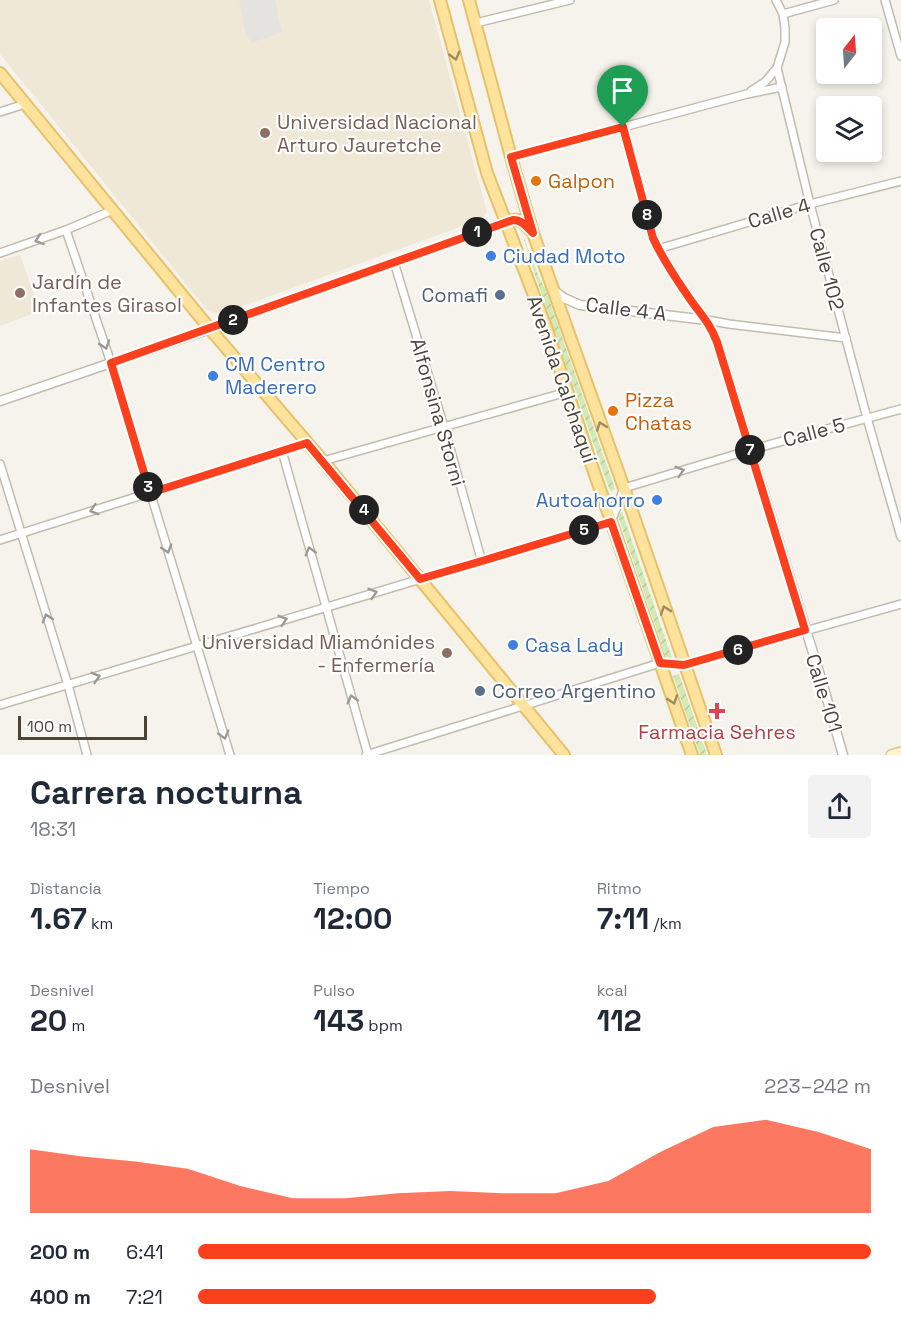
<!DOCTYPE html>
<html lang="es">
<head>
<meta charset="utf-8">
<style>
	body { margin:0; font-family:"Space Grotesk",sans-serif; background:#f2f2f3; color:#1f2937; height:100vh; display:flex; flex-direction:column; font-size:22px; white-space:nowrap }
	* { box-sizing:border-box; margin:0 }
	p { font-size:20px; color:#747a83 }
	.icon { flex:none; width:33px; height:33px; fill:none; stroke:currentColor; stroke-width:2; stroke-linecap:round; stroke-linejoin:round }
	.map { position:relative; height:755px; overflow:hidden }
	.panel { display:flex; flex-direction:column; background:#fff; flex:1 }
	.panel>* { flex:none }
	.needle { width:39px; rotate:17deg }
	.fabs { position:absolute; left:816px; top:18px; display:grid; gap:12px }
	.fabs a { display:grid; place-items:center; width:66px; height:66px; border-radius:6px; background:#fff; box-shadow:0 3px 9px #0003; font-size:30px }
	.scale { position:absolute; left:18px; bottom:15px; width:129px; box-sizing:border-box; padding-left:6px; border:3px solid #4b4439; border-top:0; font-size:16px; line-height:21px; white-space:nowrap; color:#4b4439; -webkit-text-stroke:4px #fff; paint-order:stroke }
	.pin { position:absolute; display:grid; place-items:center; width:51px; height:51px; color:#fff; margin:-62px -26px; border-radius:50% 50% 50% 0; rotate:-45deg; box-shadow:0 0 6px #0007 }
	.pin .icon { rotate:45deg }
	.km { position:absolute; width:30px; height:30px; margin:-15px; border-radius:50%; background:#222; color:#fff; font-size:16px; line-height:30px; text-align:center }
	.round { display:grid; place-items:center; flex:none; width:63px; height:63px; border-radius:6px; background:#f2f2f3 }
	.headline { display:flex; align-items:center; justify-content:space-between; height:102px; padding:0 30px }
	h1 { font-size:33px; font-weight:700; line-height:45px }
	.figures { display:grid; grid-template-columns:repeat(3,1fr); gap:9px; height:102px; padding:6px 30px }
	.figures div { display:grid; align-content:center }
	.figures b { font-size:30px; font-weight:700 }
	.figures small { font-size:16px; font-weight:400 }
	.figures p { font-size:16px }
	.chart { height:168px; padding:12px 30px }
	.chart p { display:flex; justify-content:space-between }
	.chart svg { width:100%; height:108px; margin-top:6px; fill:#fc3f1d; opacity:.7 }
	ul { padding:0 30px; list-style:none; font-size:20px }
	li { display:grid; grid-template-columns:96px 72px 1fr; align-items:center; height:45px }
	li i { height:15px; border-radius:8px; background:#fc3f1d }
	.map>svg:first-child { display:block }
</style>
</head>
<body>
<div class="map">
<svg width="901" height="755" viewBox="0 0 901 755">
	<defs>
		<pattern id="garden-furrows" width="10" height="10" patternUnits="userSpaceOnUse" patternTransform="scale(1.5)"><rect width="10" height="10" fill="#d2eab5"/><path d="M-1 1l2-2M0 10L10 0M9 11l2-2" fill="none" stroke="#b6ca9c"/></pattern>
	</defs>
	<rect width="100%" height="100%" fill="#f6f3ec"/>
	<g fill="#efe8d6">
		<polygon points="0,0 429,0 487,212 482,219 221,314 208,311 0,54"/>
		<polygon points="20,255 40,311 0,326 0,261"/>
	</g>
	<g fill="url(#garden-furrows)">
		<polygon points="521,230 540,280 545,288 615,489 610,491 537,281"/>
		<polygon points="622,512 672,658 667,660 617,513"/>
		<polygon points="679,674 707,755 700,755 673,676"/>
	</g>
	<polygon fill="#e5e3e0" points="239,0 275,0 279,21 283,32 251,43 245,30"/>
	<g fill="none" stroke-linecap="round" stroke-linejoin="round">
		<defs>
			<g id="minor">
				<polyline points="776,0 783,14 785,28 785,42 777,68 810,204 867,418 901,537"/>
				<polyline points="885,0 901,56"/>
				<polyline points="783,14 834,0"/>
				<polyline points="476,23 570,0"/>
				<polyline points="751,91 765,82 777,68"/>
				<polyline points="0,112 25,104"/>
				<polyline points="623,127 653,238 658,249 693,303 707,320 729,324 846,338"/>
				<polyline points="511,157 747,94 782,87"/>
				<polyline points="66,230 111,363 230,755"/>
				<polyline points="658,249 810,204 901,181"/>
				<polyline points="0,253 66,230 113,210"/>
				<polyline points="394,262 444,427 482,562"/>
				<polyline points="210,329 505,222"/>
				<polyline points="282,451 368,755"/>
				<polyline points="323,461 567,392"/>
				<polyline points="0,464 68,685 87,755"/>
				<polyline points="0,540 307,443"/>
				<polyline points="0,705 611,522 624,488 750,450 901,409"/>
				<polyline points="366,755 660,663 684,665 901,604"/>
			</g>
			<g id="tertiary">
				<polyline points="553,290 564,298 580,305 707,320 717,341 823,685 843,755"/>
				<polyline points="0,401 210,329"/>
			</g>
			<polyline id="secondary" points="891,755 901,752"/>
			<g id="primary">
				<polyline points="440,0 487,173 546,327 593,469 692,755"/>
				<polyline points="469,0 511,157 533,233 624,488 716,755"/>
				<polyline points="0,73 210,329 323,461 564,755"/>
				<path d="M505 222C519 217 521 220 531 231"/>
			</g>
		</defs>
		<use href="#minor" stroke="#c2bbae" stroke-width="10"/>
		<use href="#tertiary" stroke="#c2bbae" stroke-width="11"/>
		<use href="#secondary" stroke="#d6c79b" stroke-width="12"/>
		<use href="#primary" stroke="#e6c16a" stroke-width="14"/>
		<use href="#minor" stroke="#fff" stroke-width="7"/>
		<use href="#tertiary" stroke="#fff" stroke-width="8"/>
		<use href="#secondary" stroke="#fff3cd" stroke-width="9"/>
		<use href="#primary" stroke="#ffe39c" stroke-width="10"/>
	</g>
	<defs><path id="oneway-chevron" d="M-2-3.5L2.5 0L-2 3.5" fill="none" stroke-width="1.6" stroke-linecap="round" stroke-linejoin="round" transform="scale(1.5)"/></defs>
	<g stroke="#9c8c66">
		<use href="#oneway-chevron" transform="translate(455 56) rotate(75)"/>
		<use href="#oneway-chevron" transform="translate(601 426) rotate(-110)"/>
		<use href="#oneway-chevron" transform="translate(665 610) rotate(-109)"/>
		<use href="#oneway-chevron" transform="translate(673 700) rotate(71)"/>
	</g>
	<g stroke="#9c9892">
		<use href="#oneway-chevron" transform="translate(39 240) rotate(161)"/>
		<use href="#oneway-chevron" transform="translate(105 345) rotate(71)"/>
		<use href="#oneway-chevron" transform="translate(680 471) rotate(-17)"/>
		<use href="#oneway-chevron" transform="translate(94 510) rotate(163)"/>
		<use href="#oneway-chevron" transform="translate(167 549) rotate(73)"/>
		<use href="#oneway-chevron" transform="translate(310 551) rotate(-106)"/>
		<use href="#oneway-chevron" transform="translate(373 593) rotate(-17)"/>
		<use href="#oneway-chevron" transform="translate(47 618) rotate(-107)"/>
		<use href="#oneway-chevron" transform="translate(283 620) rotate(-17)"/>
		<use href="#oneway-chevron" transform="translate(96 677) rotate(-17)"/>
		<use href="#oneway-chevron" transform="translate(352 699) rotate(-106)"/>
		<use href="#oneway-chevron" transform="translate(224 735) rotate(74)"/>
	</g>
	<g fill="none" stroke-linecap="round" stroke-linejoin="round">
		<defs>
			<path id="route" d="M623 127 653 238C663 260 678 282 692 302 703 317 710 324 717 342L805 630 684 665 660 663 611 522 482 561 420 579 307 443 150 493 111 363 513 220C522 220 526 226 533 233L511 157Z"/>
		</defs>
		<use href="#route" stroke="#fff" stroke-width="12"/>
		<use href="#route" stroke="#fc3f1d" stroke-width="8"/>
	</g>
	<g fill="#8d6e63" stroke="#fff" stroke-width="2">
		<circle cx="265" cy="133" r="6"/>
		<circle cx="20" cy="293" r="6"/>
		<circle cx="447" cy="653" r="6"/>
	</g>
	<g fill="#e8710a" stroke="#fff" stroke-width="2">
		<circle cx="536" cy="181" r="6"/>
		<circle cx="613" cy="411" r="6"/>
	</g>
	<g fill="#3f7fe0" stroke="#fff" stroke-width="2">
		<circle cx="491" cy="256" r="6"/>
		<circle cx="213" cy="376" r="6"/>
		<circle cx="657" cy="500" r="6"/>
		<circle cx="513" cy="645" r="6"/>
	</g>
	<g fill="#5c6f8a" stroke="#fff" stroke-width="2">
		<circle cx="500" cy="295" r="6"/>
		<circle cx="480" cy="691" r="6"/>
	</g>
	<path fill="#e0444e" stroke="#fff" stroke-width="2" d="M714 702h6v6h6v6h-6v6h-6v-6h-6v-6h6z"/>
	<g text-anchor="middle" stroke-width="4.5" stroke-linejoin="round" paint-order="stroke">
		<g font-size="20" fill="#785e54" stroke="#fff" text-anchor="start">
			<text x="277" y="129">Universidad Nacional<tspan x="277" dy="23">Arturo Jauretche</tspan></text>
			<text x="32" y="289">Jardín de<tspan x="32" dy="23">Infantes Girasol</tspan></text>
			<text x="435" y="649" text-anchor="end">Universidad Miamónides<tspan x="435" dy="23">- Enfermería</tspan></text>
		</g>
		<g font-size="20" fill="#c56008" stroke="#fff" text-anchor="start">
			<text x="548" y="188">Galpon</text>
			<text x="625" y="407">Pizza<tspan x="625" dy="23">Chatas</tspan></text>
		</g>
		<g font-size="20" fill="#4b4439" stroke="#fff">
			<text transform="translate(779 213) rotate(-16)" y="7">Calle 4</text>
			<text transform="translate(827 269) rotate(75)" y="7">Calle 102</text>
			<text transform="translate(626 309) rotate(7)" y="7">Calle 4 A</text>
			<text transform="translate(562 379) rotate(71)" y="7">Avenida Calchaquí</text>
			<text transform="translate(438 412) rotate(74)" y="7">Alfonsina Storni</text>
			<text transform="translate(814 432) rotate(-15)" y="7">Calle 5</text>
			<text transform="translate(824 693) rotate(73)" y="7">Calle 101</text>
		</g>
		<g font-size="20" fill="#366cbe" stroke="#fff" text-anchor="start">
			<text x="503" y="263">Ciudad Moto</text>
			<text x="225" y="371">CM Centro<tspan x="225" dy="23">Maderero</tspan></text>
			<text x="645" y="507" text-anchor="end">Autoahorro</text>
			<text x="525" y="652">Casa Lady</text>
		</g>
		<g font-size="20" fill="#4e5e75" stroke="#fff" text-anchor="end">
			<text x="488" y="302">Comafi</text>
			<text x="492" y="698" text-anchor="start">Correo Argentino</text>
		</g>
		<g font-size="20" fill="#be3a42" stroke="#fff">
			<text x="717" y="739">Farmacia Sehres</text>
		</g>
	</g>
</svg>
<div class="fabs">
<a><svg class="needle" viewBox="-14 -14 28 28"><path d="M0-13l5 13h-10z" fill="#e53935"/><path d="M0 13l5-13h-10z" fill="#747a83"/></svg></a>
<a><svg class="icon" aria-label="layers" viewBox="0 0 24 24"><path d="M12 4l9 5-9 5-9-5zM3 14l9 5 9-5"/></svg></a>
</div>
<div class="scale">100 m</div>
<div class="pin" style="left:623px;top:127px;background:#1e9e55"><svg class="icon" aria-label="arrive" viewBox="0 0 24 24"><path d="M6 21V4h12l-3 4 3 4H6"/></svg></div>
<b class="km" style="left:477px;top:232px">1</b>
<b class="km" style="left:233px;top:320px">2</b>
<b class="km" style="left:148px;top:487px">3</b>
<b class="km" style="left:364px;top:510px">4</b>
<b class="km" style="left:584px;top:530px">5</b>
<b class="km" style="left:738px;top:650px">6</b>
<b class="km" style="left:750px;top:450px">7</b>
<b class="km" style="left:647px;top:215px">8</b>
</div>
<section class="panel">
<div class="headline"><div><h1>Carrera nocturna</h1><p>18:31</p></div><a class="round"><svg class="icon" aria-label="share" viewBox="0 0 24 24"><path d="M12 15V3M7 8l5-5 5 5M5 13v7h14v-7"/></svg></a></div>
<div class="figures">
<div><p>Distancia</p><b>1.67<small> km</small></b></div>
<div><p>Tiempo</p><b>12:00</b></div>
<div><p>Ritmo</p><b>7:11<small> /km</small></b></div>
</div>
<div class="figures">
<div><p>Desnivel</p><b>20<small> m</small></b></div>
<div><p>Pulso</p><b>143<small> bpm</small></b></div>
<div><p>kcal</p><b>112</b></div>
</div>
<div class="chart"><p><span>Desnivel</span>223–242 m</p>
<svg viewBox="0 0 160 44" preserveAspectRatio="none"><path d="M0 44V18L10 21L20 23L30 26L40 33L50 38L60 38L70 36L80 35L90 36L100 36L110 31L120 19L130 9L140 6L150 11L160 18V44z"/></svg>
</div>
<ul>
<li><b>200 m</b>6:41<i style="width:100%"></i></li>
<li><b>400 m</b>7:21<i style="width:68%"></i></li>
</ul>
</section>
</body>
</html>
